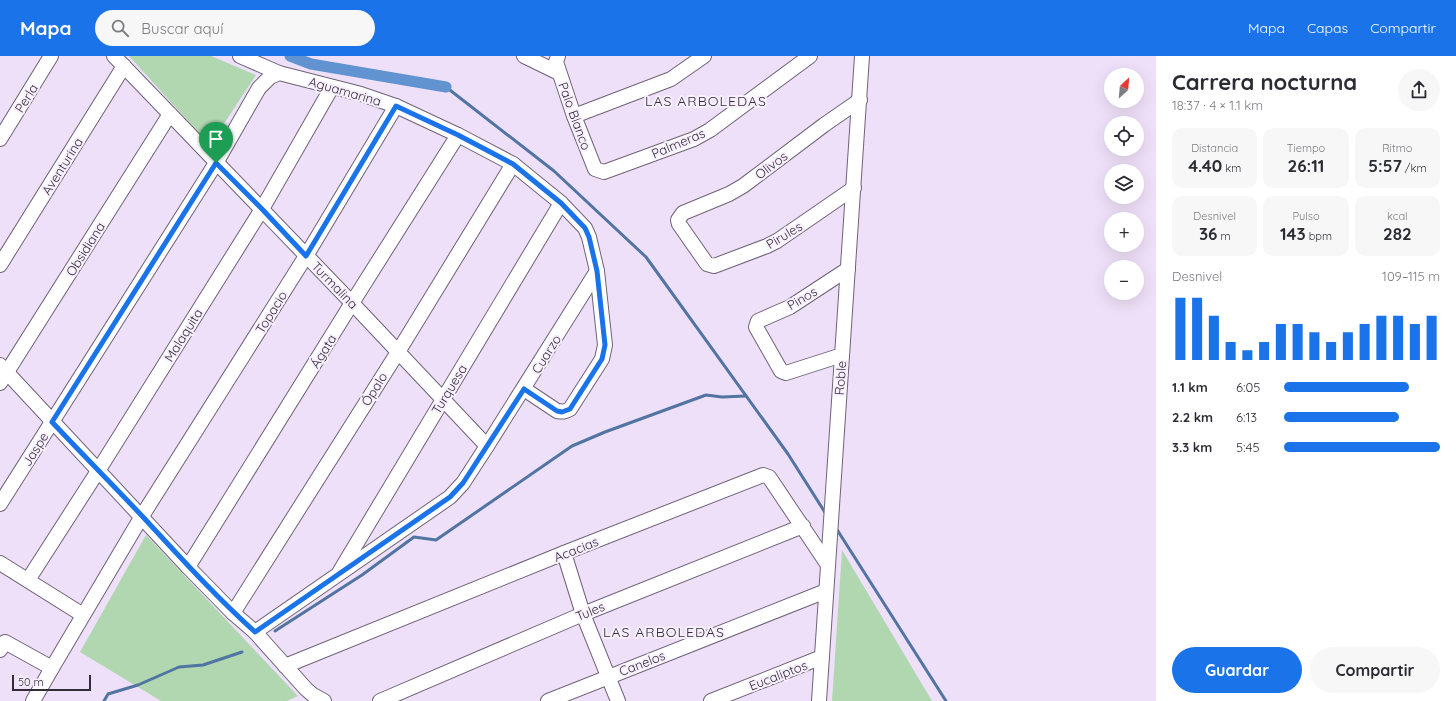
<!DOCTYPE html>
<html lang="es">
<head>
<meta charset="utf-8">
<style>
	body { margin:0; font-family:Quicksand,sans-serif; background:#f7f7f7; color:#2b2b33; height:100vh; display:flex; flex-direction:column; font-size:15px; white-space:nowrap }
	* { box-sizing:border-box; margin:0 }
	p { font-size:13px; color:#7c7c81 }
	.icon { flex:none; width:22px; height:22px; fill:none; stroke:currentColor; stroke-width:2; stroke-linecap:round; stroke-linejoin:round }
	.map { position:relative; flex:1; overflow:hidden }
	.side { display:flex; flex-direction:column; background:#fff; width:300px }
	.side>* { flex:none }
	.needle { width:26px; rotate:26deg }
	.fabs { position:absolute; left:1104px; top:12px; display:grid; gap:8px }
	.fabs a { display:grid; place-items:center; width:40px; height:40px; border-radius:50%; background:#fff; box-shadow:0 4px 16px #0002; font-size:20px }
	.scale { position:absolute; left:12px; bottom:10px; width:79px; box-sizing:border-box; padding-left:4px; border:2px solid #322d36; border-top:0; font-size:11px; line-height:14px; white-space:nowrap; color:#322d36; -webkit-text-stroke:3px #f8f0fe; paint-order:stroke }
	.pin { position:absolute; display:grid; place-items:center; width:34px; height:34px; color:#fff; margin:-41px -17px; border-radius:50% 50% 50% 0; rotate:-45deg; box-shadow:0 0 4px #0007 }
	.pin .icon { rotate:45deg }
	.round { display:grid; place-items:center; flex:none; width:42px; height:42px; border-radius:21px; background:#f7f7f7 }
	.headline { display:flex; align-items:center; justify-content:space-between; height:68px; padding:0 16px }
	h1 { font-size:22px; font-weight:800; line-height:30px }
	.figures { display:grid; grid-template-columns:repeat(3,1fr); gap:6px; height:68px; padding:4px 16px }
	.figures div { display:grid; align-content:center; border-radius:10px; background:#f7f7f7; text-align:center }
	.figures b { font-size:17px; font-weight:800 }
	.figures small { font-size:11px; font-weight:400 }
	.figures p { font-size:11px }
	.chart { height:112px; padding:8px 16px }
	.chart p { display:flex; justify-content:space-between }
	.chart svg { width:100%; height:72px; margin-top:4px; stroke:#1a73e8; stroke-width:6 }
	.button { display:flex; gap:8px; margin-top:auto; padding:8px 16px }
	.button a { flex:1; height:46px; border-radius:24px; background:#1a73e8; color:#fff; font-size:16px; font-weight:800; line-height:46px; text-align:center }
	.button a+a { background:#f7f7f7; color:#2b2b33 }
	ul { padding:0 16px; list-style:none; font-size:13px }
	li { display:grid; grid-template-columns:64px 48px 1fr; align-items:center; height:30px }
	li i { height:10px; border-radius:5px; background:#1a73e8 }
	header { display:flex; align-items:center; gap:24px; box-sizing:border-box; height:56px; padding:0 20px; background:#1a73e8; color:#fff }
	header strong { font-size:19px }
	nav { display:flex; gap:22px; margin-inline-start:auto; font-size:14px }
	.search { width:280px; height:36px; background:#f7f7f7; display:flex; align-items:center; gap:10px; box-sizing:border-box; padding:0 14px; border-radius:22px; color:#7c7c81; font-size:15px }
	main { display:flex; flex:1; min-height:0 }
	.map>svg:first-child { display:block }
</style>
</head>
<body>
<header>
<strong>Mapa</strong>
<div class="search"><svg class="icon" aria-label="search" viewBox="0 0 24 24"><circle cx="10" cy="10" r="6"/><path d="M15 15l6 6"/></svg>Buscar aquí</div>
<nav><a>Mapa</a><a>Capas</a><a>Compartir</a></nav>
</header>
<main>
<div class="map">
<svg width="1156" height="645" viewBox="0 0 1156 645">
	<rect width="100%" height="100%" fill="#eee0f8"/>
	<g fill="#b0d7af">
		<polygon points="129,0 211,0 256,19 210,89"/>
		<polygon points="146,479 298,640 287,645 161,645 80,596"/>
		<polygon points="842,494 932,645 832,645"/>
	</g>
	<g fill="none" stroke-linecap="round" stroke-linejoin="round">
		<g stroke="#5274a2" stroke-width="3">
			<polyline points="446,31 554,115 646,201 788,398 826,458"/>
			<polyline points="836,472 946,645"/>
			<polyline points="275,575 362,519 414,481 436,484 572,390 605,376 706,339 722,341 746,340"/>
			<polyline points="104,645 108,638 138,629 179,611 203,609 242,596"/>
		</g>
		<polyline stroke="#6093d0" stroke-width="11" points="290,0 311,8 446,31"/>
		<defs>
			<g id="minor">
				<polyline points="114,0 352,247 487,390"/>
				<polyline points="240,0 279,17"/>
				<polyline points="524,0 559,17"/>
				<polyline points="558,0 556,6 574,60 595,113 604,116 694,83 710,74 810,0"/>
				<polyline points="574,60 671,23 704,0"/>
				<polyline points="0,83 51,0"/>
				<polyline points="854,132 777,185 767,190 714,210 707,208 679,168 678,164 683,157 729,138 743,130 824,69 860,44"/>
				<polyline points="0,209 124,10"/>
				<polyline points="842,299 786,317 781,315 756,271 758,265 790,251 848,213"/>
				<polyline points="0,309 188,511 233,557 255,576 306,633 313,639 324,645"/>
				<polyline points="0,327 170,58"/>
				<path d="M0 448 216 107 259 32 270 21 279 17 361 38 396 50 458 79 513 108 561 147 585 172 589 181 597 215 605 289 602 303 570 353C565 356 563 356 557 355L524 333"/>
				<polyline points="564,497 583,558 618,645"/>
				<polyline points="0,507 83,559"/>
				<polyline points="188,511 352,247 458,79"/>
				<polyline points="340,515 561,147"/>
				<polyline points="28,524 98,415 262,153 332,31"/>
				<polyline points="233,557 398,296 513,108"/>
				<polyline points="255,576 450,441 463,427 487,390 597,215"/>
				<polyline points="0,594 5,586 52,612 142,460 306,200 396,50"/>
				<polyline points="285,610 564,497 763,419 769,421 828,509"/>
				<polyline points="33,645 52,612"/>
				<polyline points="380,645 583,558 803,470"/>
				<polyline points="548,645 826,535"/>
				<polyline points="711,645 822,601"/>
				<polyline points="819,645 862,0"/>
			</g>
		</defs>
		<use href="#minor" stroke="#6f6377" stroke-width="16"/>
		<use href="#minor" stroke="#fff" stroke-width="14"/>
	</g>
	<g fill="none" stroke-linecap="round" stroke-linejoin="round">
		<defs>
			<path id="route" d="M396 50 458 79 513 108 561 147 585 172 589 181 597 215 605 289 602 303 570 353 562 356 557 355 524 333 463 427 450 441 255 576C215 540 179 500 143 461 113 429 82 398 52 366L216 107 262 153 306 200Z"/>
		</defs>
		<use href="#route" stroke="#fff" stroke-width="8"/>
		<use href="#route" stroke="#1a73e8" stroke-width="5"/>
	</g>
	<g text-anchor="middle" stroke-width="4" stroke-linejoin="round" paint-order="stroke">
		<g font-size="13" fill="#322d36" stroke="#f8f0fe">
			<text transform="translate(345 35) rotate(16)" y="5">Aguamarina</text>
			<text transform="translate(26 42) rotate(-58)" y="5">Perla</text>
			<text transform="translate(575 60) rotate(70)" y="5">Palo Blanco</text>
			<text transform="translate(678 87) rotate(-23)" y="5">Palmeras</text>
			<text transform="translate(771 109) rotate(-37)" y="5">Olivos</text>
			<text transform="translate(62 110) rotate(-58)" y="5">Aventurina</text>
			<text transform="translate(784 179) rotate(-31)" y="5">Pirules</text>
			<text transform="translate(85 193) rotate(-58)" y="5">Obsidiana</text>
			<text transform="translate(335 229) rotate(46)" y="5">Turmalina</text>
			<text transform="translate(802 242) rotate(-31)" y="5">Pinos</text>
			<text transform="translate(271 256) rotate(-58)" y="5">Topacio</text>
			<text transform="translate(183 279) rotate(-58)" y="5">Malaquita</text>
			<text transform="translate(323 295) rotate(-58)" y="5">Ágata</text>
			<text transform="translate(546 298) rotate(-58)" y="5">Cuarzo</text>
			<text transform="translate(840 322) rotate(-86)" y="5">Roble</text>
			<text transform="translate(374 333) rotate(-58)" y="5">Ópalo</text>
			<text transform="translate(449 333) rotate(-59)" y="5">Turquesa</text>
			<text transform="translate(35 393) rotate(-58)" y="5">Jaspe</text>
			<text transform="translate(576 493) rotate(-22)" y="5">Acacias</text>
			<text transform="translate(590 555) rotate(-22)" y="5">Tules</text>
			<text transform="translate(642 607) rotate(-21)" y="5">Canelos</text>
			<text transform="translate(778 619) rotate(-21)" y="5">Eucaliptos</text>
		</g>
		<g font-size="14" letter-spacing="1" fill="#322d36" stroke="#f8f0fe">
			<text x="706" y="50">LAS ARBOLEDAS</text>
			<text x="664" y="581">LAS ARBOLEDAS</text>
		</g>
	</g>
</svg>
<div class="fabs">
<a><svg class="needle" viewBox="-14 -14 28 28"><path d="M0-13l5 13h-10z" fill="#e53935"/><path d="M0 13l5-13h-10z" fill="#7c7c81"/></svg></a>
<a><svg class="icon" aria-label="locate" viewBox="0 0 24 24"><circle cx="12" cy="12" r="6"/><path d="M12 2v4M12 18v4M2 12h4M18 12h4"/></svg></a>
<a><svg class="icon" aria-label="layers" viewBox="0 0 24 24"><path d="M12 4l9 5-9 5-9-5zM3 14l9 5 9-5"/></svg></a>
<a>+</a>
<a>−</a>
</div>
<div class="scale">50 m</div>
<div class="pin" style="left:216px;top:107px;background:#1e9e55"><svg class="icon" aria-label="arrive" viewBox="0 0 24 24"><path d="M6 21V4h12l-3 4 3 4H6"/></svg></div>
</div>
<section class="side">
<div class="headline"><div><h1>Carrera nocturna</h1><p>18:37 · 4 × 1.1 km</p></div><a class="round"><svg class="icon" aria-label="share" viewBox="0 0 24 24"><path d="M12 15V3M7 8l5-5 5 5M5 13v7h14v-7"/></svg></a></div>
<div class="figures">
<div><p>Distancia</p><b>4.40<small> km</small></b></div>
<div><p>Tiempo</p><b>26:11</b></div>
<div><p>Ritmo</p><b>5:57<small> /km</small></b></div>
</div>
<div class="figures">
<div><p>Desnivel</p><b>36<small> m</small></b></div>
<div><p>Pulso</p><b>143<small> bpm</small></b></div>
<div><p>kcal</p><b>282</b></div>
</div>
<div class="chart"><p><span>Desnivel</span>109–115 m</p>
<svg viewBox="0 0 160 44" preserveAspectRatio="none"><path d="M5 44V6M15 44V6M25 44V17M35 44V33M45 44V38M55 44V33M65 44V22M75 44V22M85 44V27M95 44V33M105 44V27M115 44V22M125 44V17M135 44V17M145 44V22M155 44V17"/></svg>
</div>
<ul>
<li><b>1.1 km</b>6:05<i style="width:80%"></i></li>
<li><b>2.2 km</b>6:13<i style="width:74%"></i></li>
<li><b>3.3 km</b>5:45<i style="width:100%"></i></li>
</ul>
<div class="button"><a>Guardar</a><a>Compartir</a></div>
</section>
</main>
</body>
</html>
